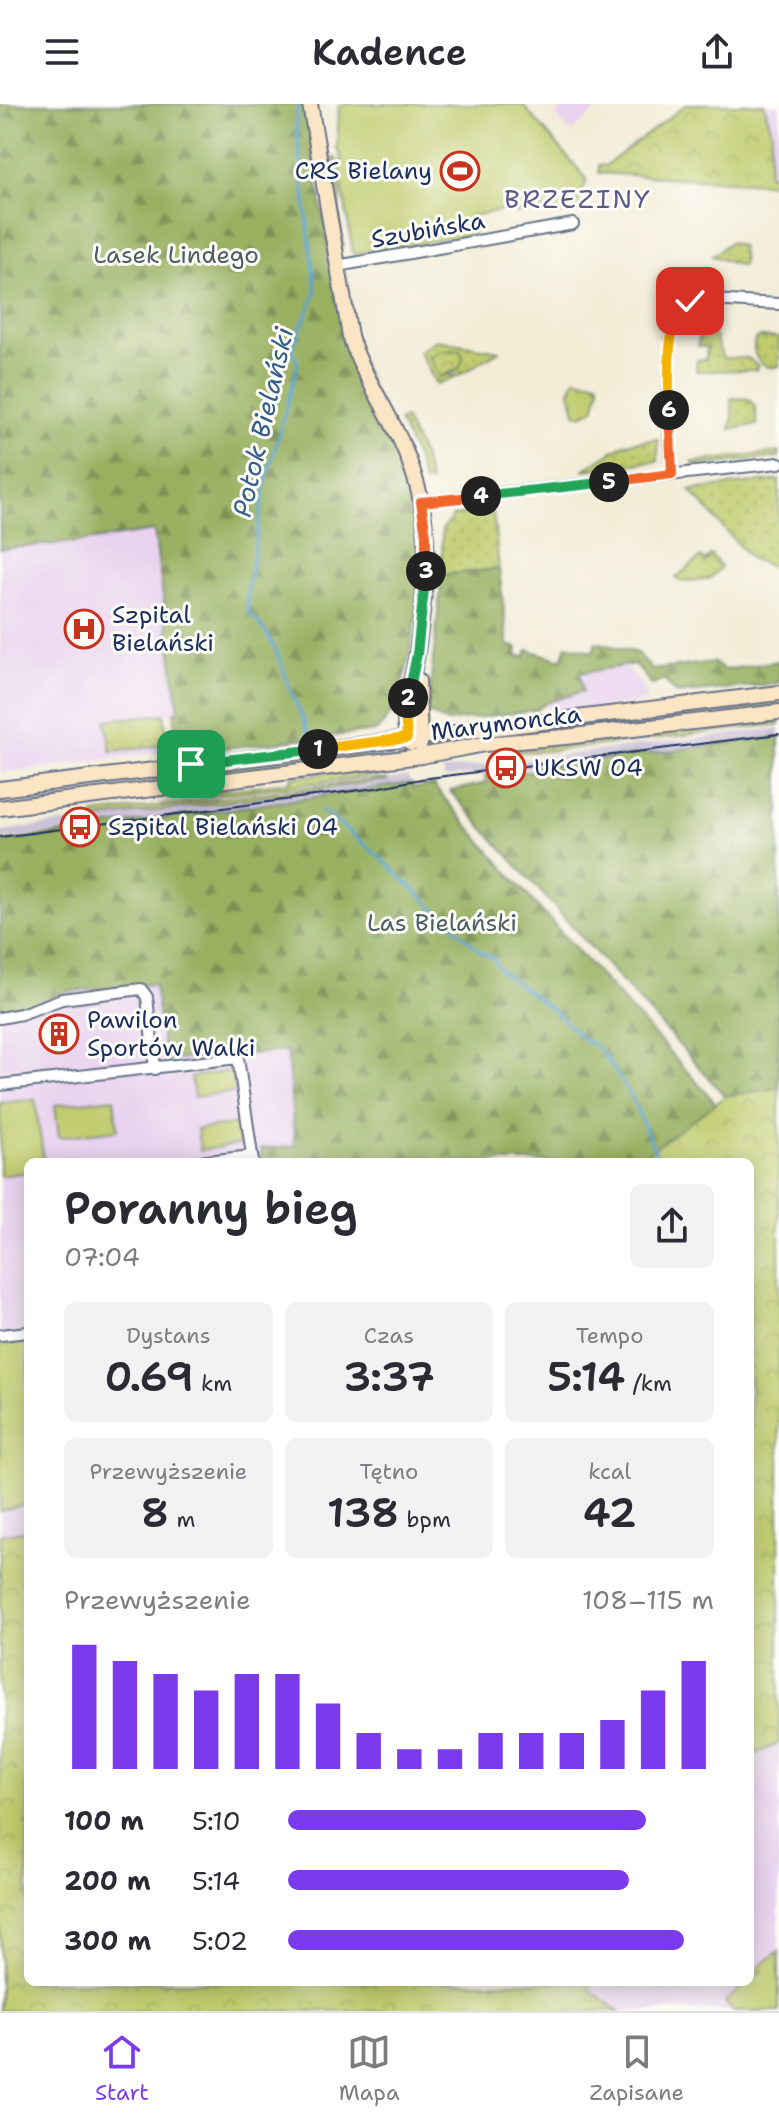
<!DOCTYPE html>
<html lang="pl">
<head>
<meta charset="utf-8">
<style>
	body { margin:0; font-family:"Shantell Sans",sans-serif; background:#f2f2f3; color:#2b2b33; height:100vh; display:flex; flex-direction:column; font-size:30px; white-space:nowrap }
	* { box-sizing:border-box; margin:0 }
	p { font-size:26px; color:#7c7c81 }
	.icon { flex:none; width:44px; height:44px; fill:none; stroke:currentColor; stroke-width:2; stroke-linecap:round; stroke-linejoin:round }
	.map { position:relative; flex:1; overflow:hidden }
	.drawer { position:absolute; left:24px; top:1054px; width:730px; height:828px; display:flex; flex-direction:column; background:#fff; border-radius:12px; box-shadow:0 4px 20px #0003 }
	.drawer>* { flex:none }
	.pin { position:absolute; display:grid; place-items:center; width:68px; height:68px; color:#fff; margin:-34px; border-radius:16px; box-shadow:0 4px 12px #0006 }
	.km { position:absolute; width:40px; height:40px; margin:-20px; border-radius:50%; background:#222; color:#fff; font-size:22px; line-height:40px; text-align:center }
	.round { display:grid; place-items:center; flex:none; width:84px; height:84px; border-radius:12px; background:#f2f2f3 }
	.headline { display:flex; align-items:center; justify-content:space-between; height:136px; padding:0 40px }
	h1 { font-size:44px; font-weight:600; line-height:60px }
	.stats { display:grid; grid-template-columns:repeat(3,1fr); gap:12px; height:136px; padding:8px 40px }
	.stats div { display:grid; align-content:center; border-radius:12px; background:#f2f2f3; text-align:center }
	.stats b { font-size:40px; font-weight:600 }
	.stats small { font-size:22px; font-weight:400 }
	.stats p { font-size:22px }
	.chart { height:224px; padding:16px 40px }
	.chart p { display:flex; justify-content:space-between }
	.chart svg { width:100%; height:144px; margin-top:8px; stroke:#7c3aed; stroke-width:6 }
	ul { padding:0 40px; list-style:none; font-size:26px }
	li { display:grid; grid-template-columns:128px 96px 1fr; align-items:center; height:60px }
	li i { height:20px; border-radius:10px; background:#7c3aed }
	header { display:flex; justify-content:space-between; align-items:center; height:104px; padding:0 40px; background:#fff; font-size:36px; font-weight:600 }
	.dock { display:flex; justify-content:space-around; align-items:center; height:112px; border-top:2px solid #e1e1e2; background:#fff; font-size:22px; color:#7c7c81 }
	.dock a { display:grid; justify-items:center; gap:4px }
	.dock .selected { color:#7c3aed }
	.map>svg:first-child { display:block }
</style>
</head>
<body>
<header><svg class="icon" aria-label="menu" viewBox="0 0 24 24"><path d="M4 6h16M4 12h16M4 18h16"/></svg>Kadence<svg class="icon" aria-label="share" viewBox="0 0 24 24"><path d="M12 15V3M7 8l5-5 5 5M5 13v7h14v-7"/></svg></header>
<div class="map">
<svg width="779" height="1907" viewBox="0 0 779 1907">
	<defs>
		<pattern id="grass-dots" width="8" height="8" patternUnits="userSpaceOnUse" patternTransform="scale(2)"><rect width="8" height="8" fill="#c0cc6e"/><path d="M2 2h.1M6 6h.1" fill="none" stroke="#a4b062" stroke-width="1.8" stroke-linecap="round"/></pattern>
		<pattern id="forest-firs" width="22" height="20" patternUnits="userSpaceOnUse" patternTransform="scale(2)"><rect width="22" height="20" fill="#98b061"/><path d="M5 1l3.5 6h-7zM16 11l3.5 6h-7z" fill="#7b9053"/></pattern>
		<pattern id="park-crowns" width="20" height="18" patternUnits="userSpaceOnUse" patternTransform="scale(2)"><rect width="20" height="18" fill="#c0cc6e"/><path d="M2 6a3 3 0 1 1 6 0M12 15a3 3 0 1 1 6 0" fill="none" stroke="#a4b062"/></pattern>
	</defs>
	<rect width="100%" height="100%" fill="#fdfcf7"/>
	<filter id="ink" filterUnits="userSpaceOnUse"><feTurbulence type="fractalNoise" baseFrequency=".0125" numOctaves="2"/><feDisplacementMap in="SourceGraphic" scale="16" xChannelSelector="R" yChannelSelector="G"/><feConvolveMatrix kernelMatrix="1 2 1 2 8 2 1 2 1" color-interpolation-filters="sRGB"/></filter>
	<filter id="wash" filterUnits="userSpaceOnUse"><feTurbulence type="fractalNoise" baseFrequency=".006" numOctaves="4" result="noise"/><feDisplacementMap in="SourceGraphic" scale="32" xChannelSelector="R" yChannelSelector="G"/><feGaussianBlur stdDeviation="1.8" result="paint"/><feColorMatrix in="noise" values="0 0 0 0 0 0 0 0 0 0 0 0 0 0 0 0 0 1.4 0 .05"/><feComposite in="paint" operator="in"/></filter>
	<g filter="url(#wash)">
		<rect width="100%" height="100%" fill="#f3edd8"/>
		<g fill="#e8d2ee">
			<polygon points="565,0 604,0 571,28 556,12"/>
			<polygon points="764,0 779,0 779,72 768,71 772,28"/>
			<polygon points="0,290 154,427 179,608 164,610 169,647 0,669"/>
			<polygon points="624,561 641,580 649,594 639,599 553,610 546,599 582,587 580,569"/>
			<polygon points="0,740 531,1058 28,1058 28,1426 0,1431"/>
			<polygon points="779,1639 779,1907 620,1907 589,1884 593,1878 750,1878 750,1653"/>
		</g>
		<g fill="#c9bfd7">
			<polygon points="779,624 779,632 444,674 443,666"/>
			<polygon points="407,672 411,679 376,686 96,723 95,715 375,679"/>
			<polygon points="88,716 89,724 0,735 0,727"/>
		</g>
		<g fill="url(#grass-dots)" stroke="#6e7e66" stroke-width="2">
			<polygon points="336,54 341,92 338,105 344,143 340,144 324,56"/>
			<polygon points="730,138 741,142 743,159 741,162 712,152"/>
			<polygon points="699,230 714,230 723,254 748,254 758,262 756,266 696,267 697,256 706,255 707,243 698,242"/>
			<path d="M761 233 779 234V262C761 268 751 251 755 235Z"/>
			<polygon points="436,236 499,247 453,275 460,246 440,248 430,253 440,273 451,270 451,275 436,280 419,247"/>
			<polygon points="731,294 749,295 755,303 757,321 730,325 733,312"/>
			<polygon points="404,314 423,352 430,379 424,379 415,351 399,317"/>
			<polygon points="658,335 658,357 583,366 626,339"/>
			<polygon points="779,348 779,353 694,362 693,358"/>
			<polygon points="779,376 779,465 751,455 690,386"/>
			<polygon points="493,407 499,465 442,471 442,426 453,412"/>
			<polygon points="779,594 779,602 666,617 662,612 663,609"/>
			<polygon points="647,611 648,618 444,642 443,635"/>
			<polygon points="779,613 779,620 549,647 517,648 517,645"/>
			<polygon points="382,643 383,650 193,675 182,670 183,668"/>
			<polygon points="385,663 380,671 199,693 198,689 290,678 290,673"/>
			<polygon points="375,675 389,676 95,715 94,710"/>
		</g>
		<g fill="url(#forest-firs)" stroke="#5a7060" stroke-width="2">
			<path d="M0 0H305L338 203 412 383 410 384 415 418H419C423 475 415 555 392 607 389 614 382 621 377 627L179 649 174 608 179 607 154 427 86 437 0 445Z"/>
			<polygon points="499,465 508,541 518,544 517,551 525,553 528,546 562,556 567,541 593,548 596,538 638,549 652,566 713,558 724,566 779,557 779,579 677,590 664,576 652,581 635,560 580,569 583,587 546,599 536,606 447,618 430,610 428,605 442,471"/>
			<polygon points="779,633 779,1052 450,687 486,679 485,672 531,667 532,664"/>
			<polygon points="411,679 413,684 433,681 530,794 779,1069 750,1058 431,1058 430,1053 359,1058 262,1058 261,1045 295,1042 287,947 165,957 154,880 65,888 36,901 0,909 0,738"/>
		</g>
		<g fill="url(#park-crowns)" stroke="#6e7e66" stroke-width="2">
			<polygon points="687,0 764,0 772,28 768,70 779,72 779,80 599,69 599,61 605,62"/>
			<polygon points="460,246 463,253 460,264 440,273 430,254 440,248"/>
			<polygon points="575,275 598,278 600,284 594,305 582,311 575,309 570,287"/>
			<polygon points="711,451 721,463 709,475 681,478 676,474 701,453 705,457"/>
			<polygon points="164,610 168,641 111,647 106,616"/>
			<polygon points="779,984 779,1639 750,1653 750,1058 635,1058 726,992"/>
			<polygon points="28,1426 28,1878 594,1878 589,1885 619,1907 0,1907 0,1431"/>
		</g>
		<g fill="#c0cc6e" stroke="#6e7e66" stroke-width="2">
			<polygon points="339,0 522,0 587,75 575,108 549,112 547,105 517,110 515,104 471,112 473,131 353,150 339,59 342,54 337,44"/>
			<polygon points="232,967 235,988 194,993 191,973"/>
			<polygon points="114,994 118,1026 59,1033 55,1001"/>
			<polygon points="35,995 44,1058 28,1058 28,1068 0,1072 0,999"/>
			<polygon points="238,1020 240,1040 200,1046 197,1025"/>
			<polygon points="28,1238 28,1399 0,1407 0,1241"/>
			<polygon points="779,1847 779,1907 733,1907 725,1898 764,1865 750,1875 750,1870"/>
		</g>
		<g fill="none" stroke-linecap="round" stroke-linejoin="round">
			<g stroke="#59a3d0" stroke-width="3">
				<path d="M298 0 296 21 316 188 292 245 298 260 266 377 247 488 249 509C269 526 280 553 287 577 293 595 303 612 309 631"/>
				<polyline points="322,706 375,749 482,849 492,853 501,867 554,907 583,935 597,943 607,955 631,992 660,1058"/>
			</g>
		</g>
	</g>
	<g filter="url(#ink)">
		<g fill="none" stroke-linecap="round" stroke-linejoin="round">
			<defs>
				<g id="street">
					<polyline points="337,162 573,120"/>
					<path d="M672 370C669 339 664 236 677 210 681 202 688 198 696 195L779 200"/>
					<polyline points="421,398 779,359"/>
					<polyline points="0,914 21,910 62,895 141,885 147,893 155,965"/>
					<polyline points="0,981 238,954 253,1058"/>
					<polyline points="198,1058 252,1052"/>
					<polyline points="0,1231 28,1228"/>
				</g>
				<g id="secondary">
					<path d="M310 0 350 232C360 264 378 291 393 321 416 365 429 413 426 463 424 492 421 521 417 549 414 569 407 589 405 610 405 620 405 631 411 639"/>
					<polyline points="418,576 420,640"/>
					<polyline points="0,685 779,589"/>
					<polyline points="0,704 421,652 485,640 565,633 779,608"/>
				</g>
			</defs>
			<use href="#street" stroke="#677289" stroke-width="14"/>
			<use href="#secondary" stroke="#677289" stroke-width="18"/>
			<use href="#street" stroke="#fff" stroke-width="10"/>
			<use href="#secondary" stroke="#fce5c4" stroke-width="14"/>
			<polyline stroke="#1b2f5e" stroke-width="2" points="0,733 376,684 421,675 779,630"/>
		</g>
	</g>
	<g fill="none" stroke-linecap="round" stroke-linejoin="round" filter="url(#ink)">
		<defs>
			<polyline id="split-1" points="191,660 318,645"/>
			<polyline id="split-2" points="318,645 407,634 405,608 408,594"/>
			<polyline id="split-3" points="408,594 417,550 426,467"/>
			<polyline id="split-4" points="426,467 426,431 421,398 481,392"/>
			<polyline id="split-5" points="481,392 609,378"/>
			<polyline id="split-6" points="609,378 672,370 669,306"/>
			<path id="split-7" d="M669 306C670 276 663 214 690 197"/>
		</defs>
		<use href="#split-1" stroke="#fff" stroke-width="16"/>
		<use href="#split-2" stroke="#fff" stroke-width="16"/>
		<use href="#split-3" stroke="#fff" stroke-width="16"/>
		<use href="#split-4" stroke="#fff" stroke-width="16"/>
		<use href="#split-5" stroke="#fff" stroke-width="16"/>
		<use href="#split-6" stroke="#fff" stroke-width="16"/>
		<use href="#split-7" stroke="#fff" stroke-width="16"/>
		<use href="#split-1" stroke="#22a559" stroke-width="10"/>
		<use href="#split-2" stroke="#f5b400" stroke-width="10"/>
		<use href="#split-3" stroke="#22a559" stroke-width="10"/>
		<use href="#split-4" stroke="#f0652b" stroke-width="10"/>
		<use href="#split-5" stroke="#22a559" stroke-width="10"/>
		<use href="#split-6" stroke="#f0652b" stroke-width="10"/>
		<use href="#split-7" stroke="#f5b400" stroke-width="10"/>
	</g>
	<defs>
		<symbol id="stadium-ring" viewBox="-11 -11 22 22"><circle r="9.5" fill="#fdfcf7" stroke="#c8321e" stroke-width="1.5"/><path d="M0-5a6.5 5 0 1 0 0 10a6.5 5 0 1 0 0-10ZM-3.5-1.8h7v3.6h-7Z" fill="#c8321e"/></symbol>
		<symbol id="hospital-ring" viewBox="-11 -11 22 22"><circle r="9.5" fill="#fdfcf7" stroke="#c8321e" stroke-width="1.5"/><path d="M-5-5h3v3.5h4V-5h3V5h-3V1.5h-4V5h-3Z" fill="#c8321e"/></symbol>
		<symbol id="bus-ring" viewBox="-11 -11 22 22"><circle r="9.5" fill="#fdfcf7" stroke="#c8321e" stroke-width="1.5"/><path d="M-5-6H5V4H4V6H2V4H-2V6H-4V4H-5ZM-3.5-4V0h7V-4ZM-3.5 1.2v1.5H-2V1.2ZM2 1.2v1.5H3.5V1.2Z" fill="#c8321e"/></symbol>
		<symbol id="building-ring" viewBox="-11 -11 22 22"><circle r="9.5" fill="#fdfcf7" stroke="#c8321e" stroke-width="1.5"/><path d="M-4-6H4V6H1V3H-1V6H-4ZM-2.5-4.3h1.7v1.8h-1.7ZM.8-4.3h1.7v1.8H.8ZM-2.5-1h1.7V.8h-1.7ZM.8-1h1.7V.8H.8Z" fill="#c8321e"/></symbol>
	</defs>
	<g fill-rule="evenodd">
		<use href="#stadium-ring" x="438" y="45" width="44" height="44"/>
		<use href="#hospital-ring" x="62" y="503" width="44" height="44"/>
		<use href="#bus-ring" x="484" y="642" width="44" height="44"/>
		<use href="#bus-ring" x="58" y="701" width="44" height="44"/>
		<use href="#building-ring" x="37" y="908" width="44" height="44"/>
	</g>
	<g text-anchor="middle" stroke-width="6" stroke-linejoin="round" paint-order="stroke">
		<g font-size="24" fill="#1b2f5e" stroke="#fdfcf7" text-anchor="start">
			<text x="432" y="75" text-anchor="end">CRS Bielany</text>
			<text x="112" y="519">Szpital<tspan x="112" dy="28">Bielański</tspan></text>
			<text x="534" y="672">UKSW 04</text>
			<text x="108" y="731">Szpital Bielański 04</text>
			<text x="87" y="924">Pawilon<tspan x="87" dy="28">Sportów Walki</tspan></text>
		</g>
		<g font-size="24" fill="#1b2f5e" stroke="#fdfcf7">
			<text transform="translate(428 126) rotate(-10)" y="8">Szubińska</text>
			<text transform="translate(506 619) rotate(-7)" y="8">Marymoncka</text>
		</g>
		<g font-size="24" fill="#4d5e63" stroke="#fdfcf7">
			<text x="176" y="159">Lasek Lindego</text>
			<text x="442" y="827">Las Bielański</text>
		</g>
		<g font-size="26" letter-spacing="2" fill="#5b5b8a" stroke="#fdfcf7">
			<text x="578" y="104">BRZEZINY</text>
		</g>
		<g font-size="26" font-style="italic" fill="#345d8c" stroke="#fdfcf7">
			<text transform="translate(263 318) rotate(-77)" y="9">Potok Bielański</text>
		</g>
	</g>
</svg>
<div class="pin" style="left:191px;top:660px;background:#1e9e55"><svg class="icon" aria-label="arrive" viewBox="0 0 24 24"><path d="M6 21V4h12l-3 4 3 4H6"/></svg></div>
<div class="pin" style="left:690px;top:197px;background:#d93025"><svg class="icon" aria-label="check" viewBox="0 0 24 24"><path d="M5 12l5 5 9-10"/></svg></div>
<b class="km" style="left:318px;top:645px">1</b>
<b class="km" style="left:408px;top:594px">2</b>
<b class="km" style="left:426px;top:467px">3</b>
<b class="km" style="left:481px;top:392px">4</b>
<b class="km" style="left:609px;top:378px">5</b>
<b class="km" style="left:669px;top:306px">6</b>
<section class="drawer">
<div class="headline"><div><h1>Poranny bieg</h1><p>07:04</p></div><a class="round"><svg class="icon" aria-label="share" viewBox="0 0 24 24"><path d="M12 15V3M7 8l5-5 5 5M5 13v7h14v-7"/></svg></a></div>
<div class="stats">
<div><p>Dystans</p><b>0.69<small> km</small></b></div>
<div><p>Czas</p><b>3:37</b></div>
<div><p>Tempo</p><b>5:14<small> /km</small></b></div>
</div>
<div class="stats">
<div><p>Przewyższenie</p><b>8<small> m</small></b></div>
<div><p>Tętno</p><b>138<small> bpm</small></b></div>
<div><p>kcal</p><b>42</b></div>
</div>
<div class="chart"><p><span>Przewyższenie</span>108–115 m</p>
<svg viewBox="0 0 160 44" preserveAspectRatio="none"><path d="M5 44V6M15 44V11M25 44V15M35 44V20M45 44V15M55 44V15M65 44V24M75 44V33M85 44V38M95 44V38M105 44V33M115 44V33M125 44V33M135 44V29M145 44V20M155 44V11"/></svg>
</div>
<ul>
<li><b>100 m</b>5:10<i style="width:84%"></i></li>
<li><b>200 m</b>5:14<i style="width:80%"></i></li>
<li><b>300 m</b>5:02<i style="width:93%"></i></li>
</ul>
</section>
</div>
<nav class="dock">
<a class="selected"><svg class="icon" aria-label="home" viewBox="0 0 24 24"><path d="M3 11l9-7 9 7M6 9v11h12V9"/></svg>Start</a>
<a><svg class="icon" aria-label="map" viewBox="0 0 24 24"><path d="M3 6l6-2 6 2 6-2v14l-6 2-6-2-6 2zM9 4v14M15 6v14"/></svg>Mapa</a>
<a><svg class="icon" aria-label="saved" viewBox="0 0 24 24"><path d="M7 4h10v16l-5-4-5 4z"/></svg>Zapisane</a>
</nav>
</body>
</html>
